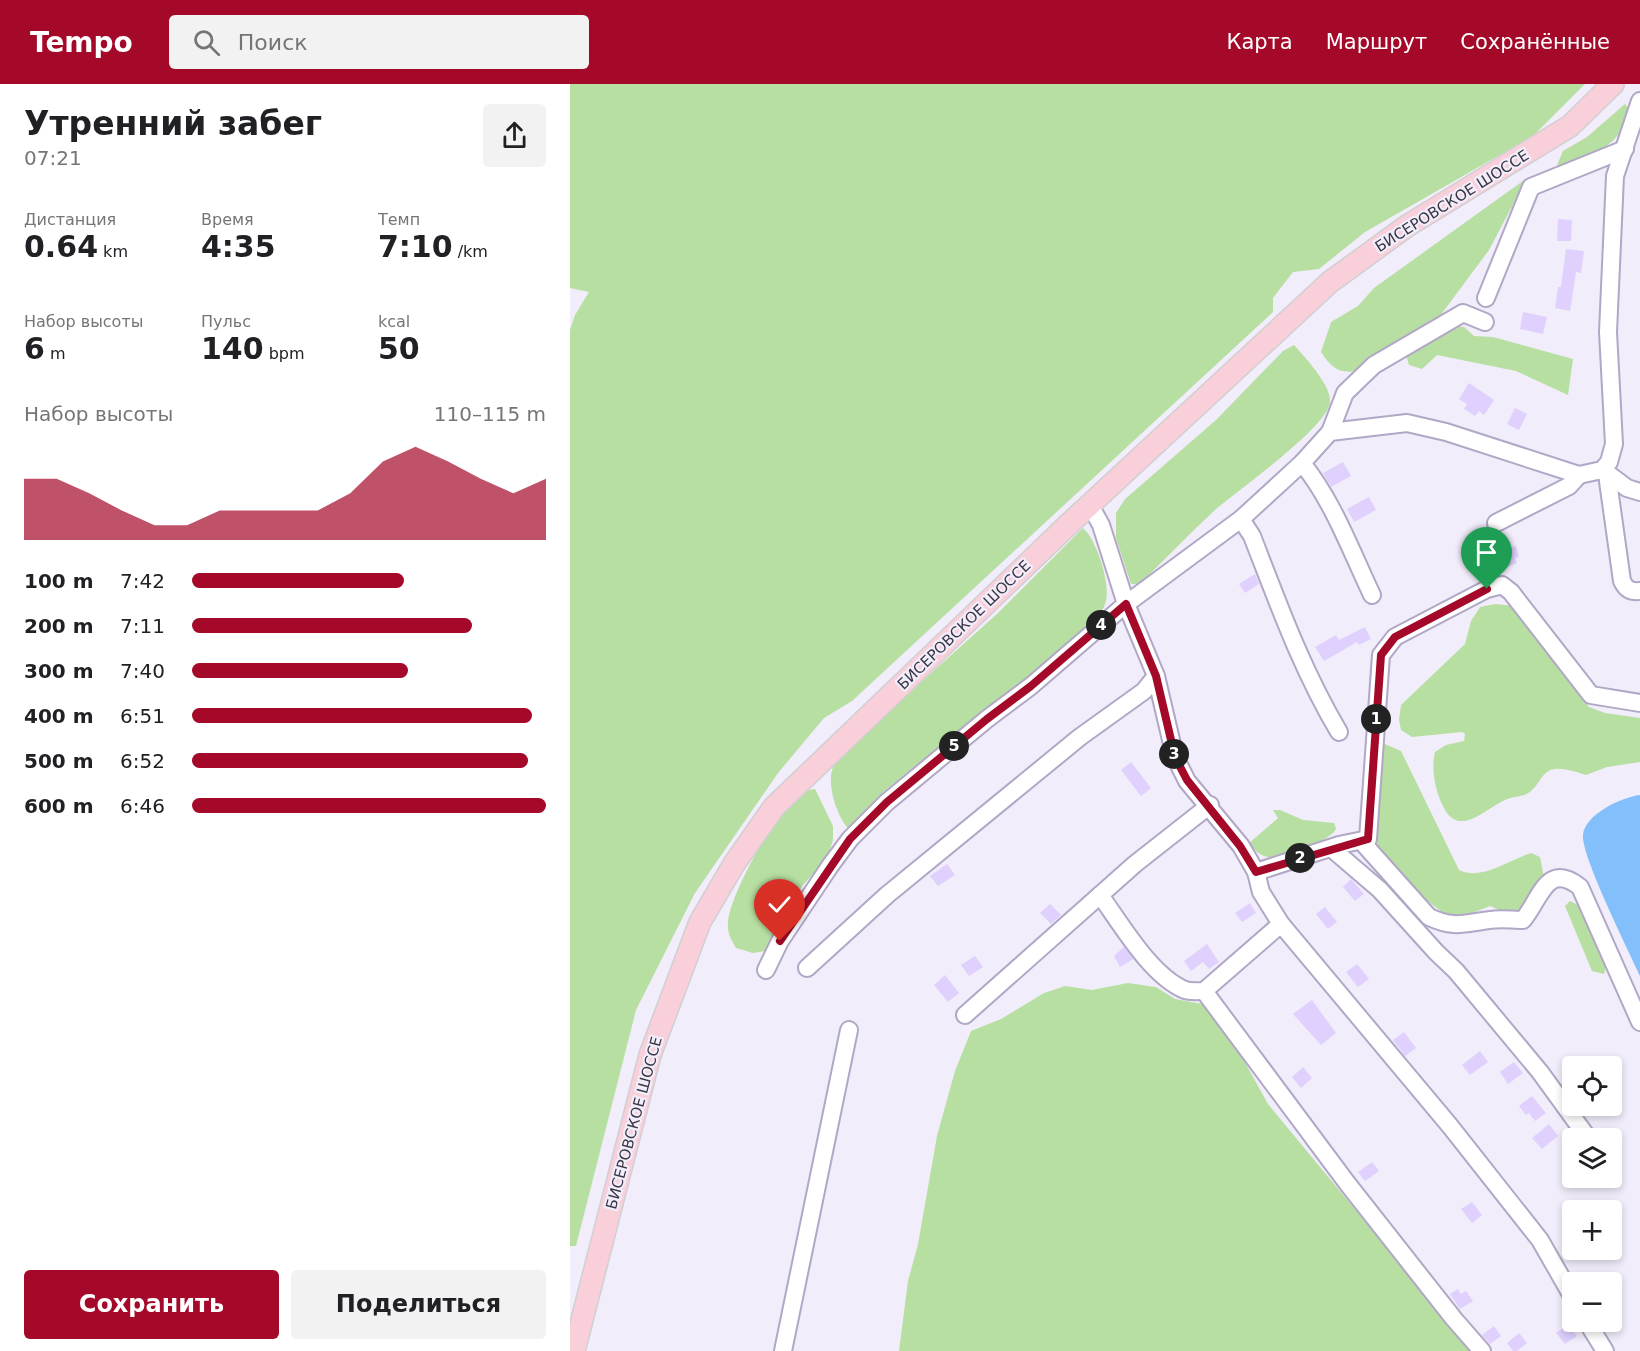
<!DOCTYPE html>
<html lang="ru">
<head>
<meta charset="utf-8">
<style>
	body { margin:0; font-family:"DejaVu Sans",sans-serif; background:#f2f2f2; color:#202124; height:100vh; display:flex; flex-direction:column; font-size:22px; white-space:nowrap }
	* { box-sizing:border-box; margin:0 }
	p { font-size:20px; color:#757577 }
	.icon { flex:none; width:33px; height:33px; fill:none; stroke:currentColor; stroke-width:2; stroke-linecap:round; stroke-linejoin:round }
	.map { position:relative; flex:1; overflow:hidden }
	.drawer { display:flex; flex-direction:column; background:#fff; width:570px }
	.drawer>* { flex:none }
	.buttons { position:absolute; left:992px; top:972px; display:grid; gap:12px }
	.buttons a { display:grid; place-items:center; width:60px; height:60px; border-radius:6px; background:#fff; box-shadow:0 3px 9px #0003; font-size:30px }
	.pin { position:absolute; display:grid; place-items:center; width:51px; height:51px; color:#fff; margin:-62px -26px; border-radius:50% 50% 50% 0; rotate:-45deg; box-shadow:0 0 6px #0007 }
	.pin .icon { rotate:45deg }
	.km { position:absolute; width:30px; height:30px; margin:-15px; border-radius:50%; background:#222; color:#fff; font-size:16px; line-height:30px; text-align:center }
	.round { display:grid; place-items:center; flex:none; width:63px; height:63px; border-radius:6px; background:#f2f2f2 }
	.overview { display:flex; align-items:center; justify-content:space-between; height:102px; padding:0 24px }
	h1 { font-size:33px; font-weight:700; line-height:45px }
	.figures { display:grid; grid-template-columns:repeat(3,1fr); gap:9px; height:102px; padding:6px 24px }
	.figures div { display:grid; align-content:center }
	.figures b { font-size:30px; font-weight:700 }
	.figures small { font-size:16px; font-weight:400 }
	.figures p { font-size:16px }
	.chart { height:168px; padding:12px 24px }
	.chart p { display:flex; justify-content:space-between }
	.chart svg { width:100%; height:108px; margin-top:6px; fill:#a50929; opacity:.7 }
	.cta { display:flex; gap:12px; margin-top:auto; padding:12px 24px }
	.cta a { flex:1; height:69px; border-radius:6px; background:#a50929; color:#fff; font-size:24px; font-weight:700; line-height:69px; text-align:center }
	.cta a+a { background:#f2f2f2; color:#202124 }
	ul { padding:0 24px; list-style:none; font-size:20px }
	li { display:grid; grid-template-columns:96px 72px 1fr; align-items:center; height:45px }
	li i { height:15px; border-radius:8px; background:#a50929 }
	header { display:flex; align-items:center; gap:36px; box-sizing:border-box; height:84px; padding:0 30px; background:#a50929; color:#fff }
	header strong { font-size:28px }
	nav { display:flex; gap:33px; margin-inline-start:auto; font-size:21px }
	.search { width:420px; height:54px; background:#f2f2f2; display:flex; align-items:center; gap:15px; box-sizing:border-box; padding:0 21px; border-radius:6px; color:#757577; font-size:22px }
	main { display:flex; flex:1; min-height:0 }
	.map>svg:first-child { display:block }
</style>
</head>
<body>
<header>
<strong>Tempo</strong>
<div class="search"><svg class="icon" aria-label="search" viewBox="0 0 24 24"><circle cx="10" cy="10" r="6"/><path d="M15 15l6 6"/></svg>Поиск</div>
<nav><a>Карта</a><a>Маршрут</a><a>Сохранённые</a></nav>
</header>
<main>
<section class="drawer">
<div class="overview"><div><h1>Утренний забег</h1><p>07:21</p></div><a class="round"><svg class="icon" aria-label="share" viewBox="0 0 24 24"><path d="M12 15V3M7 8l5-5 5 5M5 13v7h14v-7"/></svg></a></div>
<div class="figures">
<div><p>Дистанция</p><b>0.64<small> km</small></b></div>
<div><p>Время</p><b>4:35</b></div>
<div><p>Темп</p><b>7:10<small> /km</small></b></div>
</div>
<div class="figures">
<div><p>Набор высоты</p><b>6<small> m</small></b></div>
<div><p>Пульс</p><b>140<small> bpm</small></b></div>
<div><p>kcal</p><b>50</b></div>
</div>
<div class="chart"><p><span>Набор высоты</span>110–115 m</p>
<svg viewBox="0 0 160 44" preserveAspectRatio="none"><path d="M0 44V19L10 19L20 25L30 32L40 38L50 38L60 32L70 32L80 32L90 32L100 25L110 12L120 6L130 12L140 19L150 25L160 19V44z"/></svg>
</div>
<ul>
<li><b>100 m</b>7:42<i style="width:60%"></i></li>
<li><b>200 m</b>7:11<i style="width:79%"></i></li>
<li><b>300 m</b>7:40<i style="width:61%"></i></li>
<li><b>400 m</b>6:51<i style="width:96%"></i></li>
<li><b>500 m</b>6:52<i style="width:95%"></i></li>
<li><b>600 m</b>6:46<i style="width:100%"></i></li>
</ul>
<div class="cta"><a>Сохранить</a><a>Поделиться</a></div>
</section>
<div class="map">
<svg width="1070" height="1267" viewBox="0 0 1070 1267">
	<rect width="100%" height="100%" fill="#f1edfa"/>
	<g fill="#b7dfa2">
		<polygon points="0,0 1015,0 963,52 795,148 749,185 723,188 703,214 703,228 282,617 254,634 208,689 125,809 66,926 6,1162 0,1162 0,246 5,231 19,208 0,204"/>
		<path d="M1055 20 1060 26C1051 62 1025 69 994 83L987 81 993 67 1017 53Z"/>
		<path d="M957 94 919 166 870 232 787 287C768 290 761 283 751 268L761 238 788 222 804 204Z"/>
		<polygon points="886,242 894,243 904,252 923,253 1003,275 998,311 946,287 867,271 852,285 839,281 836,271"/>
		<path d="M724 261C734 272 762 302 760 318 758 343 667 407 645 426 619 450 595 475 570 500H561L546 454V429L555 415 646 336 713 267Z"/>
		<path d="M513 444C527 456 542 503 535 520 534 525 529 529 527 533L438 611 405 633 313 708 281 747C267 736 255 697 264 681 268 673 277 666 283 659L427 530Z"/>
		<path d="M925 520 945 522 1019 623 1035 629 1070 634V678L1037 683 1016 691C1006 688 994 684 984 685 972 687 969 701 961 707 955 713 943 712 935 716 915 725 888 755 873 722 865 707 861 684 865 668L876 661 894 657 895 650 892 648 842 653 831 646 829 636 831 621 895 560 901 537 910 523Z"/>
		<path d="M815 660 831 667 889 786C912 797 939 776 961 769L970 773 974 793 956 829 943 832 920 822 892 833 876 831 851 812 809 766 805 748 810 666Z"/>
		<path d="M245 705 263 742V756L257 775 232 802 195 867 183 869 166 864C161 855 157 849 158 839 159 811 204 733 225 713 230 708 238 706 245 705Z"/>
		<path d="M703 726H710L733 736 764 739 766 745C760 757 712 776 698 773 690 772 684 765 678 760L708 734Z"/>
		<polygon points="1000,817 1014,824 1036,882 1034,890 1022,887 995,822"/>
		<polygon points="558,899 586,903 605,915 632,920 662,955 698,1020 902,1267 329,1267 338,1197 348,1160 367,1052 385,987 401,947 431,935 474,909 495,902 522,906"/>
	</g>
	<path fill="#83bffb" d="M1070 711V892C1059 867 1011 772 1013 751 1015 730 1052 713 1070 711Z"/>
	<g fill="#dfd0fe">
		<polygon points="988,135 1002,136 1001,157 987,157"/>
		<polygon points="996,165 1014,167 1011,189 1006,188 1000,227 985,224 988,203 991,203"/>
		<polygon points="953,228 977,233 973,250 950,245"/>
		<polygon points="899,299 924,316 914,331 909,327 905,332 894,325 897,320 889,315"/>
		<polygon points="945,324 957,330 949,346 937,340"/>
		<polygon points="773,378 781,392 761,403 753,389"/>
		<polygon points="799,413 806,426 784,438 777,425"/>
		<polygon points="939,460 940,464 946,462 949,473 945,474 947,479 935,484 928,464"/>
		<polygon points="685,490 689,500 675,509 669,500"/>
		<polygon points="795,543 801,555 789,561 787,558 754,577 745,563 766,551 769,556"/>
		<polygon points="561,678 581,704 571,712 551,686"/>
		<polygon points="377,780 385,791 368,802 360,792"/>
		<polygon points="781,795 794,810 785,817 773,803"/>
		<polygon points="680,819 686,829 672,838 665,829"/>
		<polygon points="480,820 491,831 481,840 470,829"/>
		<polygon points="755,823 767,838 758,845 746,830"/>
		<polygon points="637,860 649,878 639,885 633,878 621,887 614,877"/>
		<polygon points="554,863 563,875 550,883 544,872"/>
		<polygon points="405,872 413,883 399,892 391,881"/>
		<polygon points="787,880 799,895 788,903 776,888"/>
		<polygon points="375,891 389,909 378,918 364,901"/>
		<polygon points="742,916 766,949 751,961 723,930"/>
		<polygon points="834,948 846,964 835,972 823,956"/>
		<polygon points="910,967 918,978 900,991 892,981"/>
		<polygon points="944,978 953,989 938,1000 930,988"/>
		<polygon points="733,983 742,994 731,1004 722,993"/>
		<polygon points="962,1012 976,1029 965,1037 959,1029 956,1031 949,1022"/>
		<polygon points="979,1040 988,1052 972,1065 962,1054"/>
		<polygon points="802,1078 809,1087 795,1097 788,1088"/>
		<polygon points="902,1118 912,1131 902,1139 891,1125"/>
		<polygon points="888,1205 891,1210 896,1207 903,1217 890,1225 880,1210"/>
		<polygon points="998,1240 1007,1252 995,1260 986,1249"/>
		<polygon points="924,1242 931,1252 920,1260 912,1251"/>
		<polygon points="949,1249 957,1259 947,1267 943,1267 937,1259"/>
	</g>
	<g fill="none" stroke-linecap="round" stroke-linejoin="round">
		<defs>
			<g id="minor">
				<polyline points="916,214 961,103 1055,65"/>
				<polyline points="760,348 775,309 804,281 893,229 915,238"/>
				<path d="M732 379C763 417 781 467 802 511"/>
				<polyline points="1033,386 1057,404 1070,408"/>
				<path d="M1037 390 1052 497C1056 505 1060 508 1070 507"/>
				<polyline points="520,421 531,441 556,520 586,592 605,673 617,697 671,762 686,788 691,808 711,840 880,1042 970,1156 1002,1212"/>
				<path d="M671 435 682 452C708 519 732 586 769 648"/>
				<polyline points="926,439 999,402 1009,391"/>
				<path d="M792 758 859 833C885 845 894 839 920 836 931 834 942 836 953 836 971 814 977 777 1010 803L1070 938"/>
				<polyline points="761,764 810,806 866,868 886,887 970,988 1018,1054"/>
				<polyline points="686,788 769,761 798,755 811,571 825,553 917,505 932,501 941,508 1021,611 1070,619"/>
				<path d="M530 811C551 840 581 892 615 906 621 908 628 907 634 907L711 840"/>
				<polyline points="237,884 317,811 510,653 574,607 586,592"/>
				<polyline points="196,886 210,857 260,782 280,755 317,718 417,635 461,602 556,520 671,435 732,379 760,348 837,339 876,348 1009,391 1032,386 1039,378 1044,360 1038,248 1045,92 1070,17"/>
				<polyline points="634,907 777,1099 884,1235 912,1267"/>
				<polyline points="395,931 565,780 640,721"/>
				<polyline points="1017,1238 1035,1267"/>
				<polyline points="213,1267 279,946"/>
			</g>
			<polyline id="major" points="4,1267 80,971 130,838 164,780 204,723 500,439 760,198 837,142 1000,42 1043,0"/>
		</defs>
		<use href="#minor" stroke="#b1a7c6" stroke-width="20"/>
		<use href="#major" stroke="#d0cfd2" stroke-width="24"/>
		<use href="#minor" stroke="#fff" stroke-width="16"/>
		<use href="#major" stroke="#f9cfd9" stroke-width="21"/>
	</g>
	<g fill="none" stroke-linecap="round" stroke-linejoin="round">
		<defs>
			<polyline id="route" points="210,857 280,755 317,718 417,635 461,602 556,520 586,592 605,673 617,696 670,762 686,788 798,755 811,571 825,553 917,505"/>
		</defs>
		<use href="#route" stroke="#fff" stroke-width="12"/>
		<use href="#route" stroke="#a50929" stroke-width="8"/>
	</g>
	<g text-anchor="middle" stroke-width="4.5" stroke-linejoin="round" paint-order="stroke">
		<g font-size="15" fill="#3b3643" stroke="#f1edfa">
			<text transform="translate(882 117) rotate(-32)" y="5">БИСЕРОВСКОЕ ШОССЕ</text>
			<text transform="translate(394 541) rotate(-44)" y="5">БИСЕРОВСКОЕ ШОССЕ</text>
			<text transform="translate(64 1039) rotate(-75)" y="5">БИСЕРОВСКОЕ ШОССЕ</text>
		</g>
	</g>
</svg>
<div class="buttons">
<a><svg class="icon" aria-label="locate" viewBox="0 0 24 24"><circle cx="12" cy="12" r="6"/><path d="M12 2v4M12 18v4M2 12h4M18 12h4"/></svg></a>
<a><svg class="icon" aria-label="layers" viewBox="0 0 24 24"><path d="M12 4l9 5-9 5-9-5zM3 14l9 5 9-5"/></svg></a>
<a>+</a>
<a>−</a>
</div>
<div class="pin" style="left:917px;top:505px;background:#1e9e55"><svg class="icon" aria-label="arrive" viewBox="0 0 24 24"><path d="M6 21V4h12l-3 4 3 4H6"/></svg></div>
<div class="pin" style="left:210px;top:857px;background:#d93025"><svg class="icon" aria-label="check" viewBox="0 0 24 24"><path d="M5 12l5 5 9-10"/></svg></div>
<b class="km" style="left:806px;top:635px">1</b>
<b class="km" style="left:730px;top:774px">2</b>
<b class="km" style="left:604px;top:670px">3</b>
<b class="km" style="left:531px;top:541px">4</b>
<b class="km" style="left:384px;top:662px">5</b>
</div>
</main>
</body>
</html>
